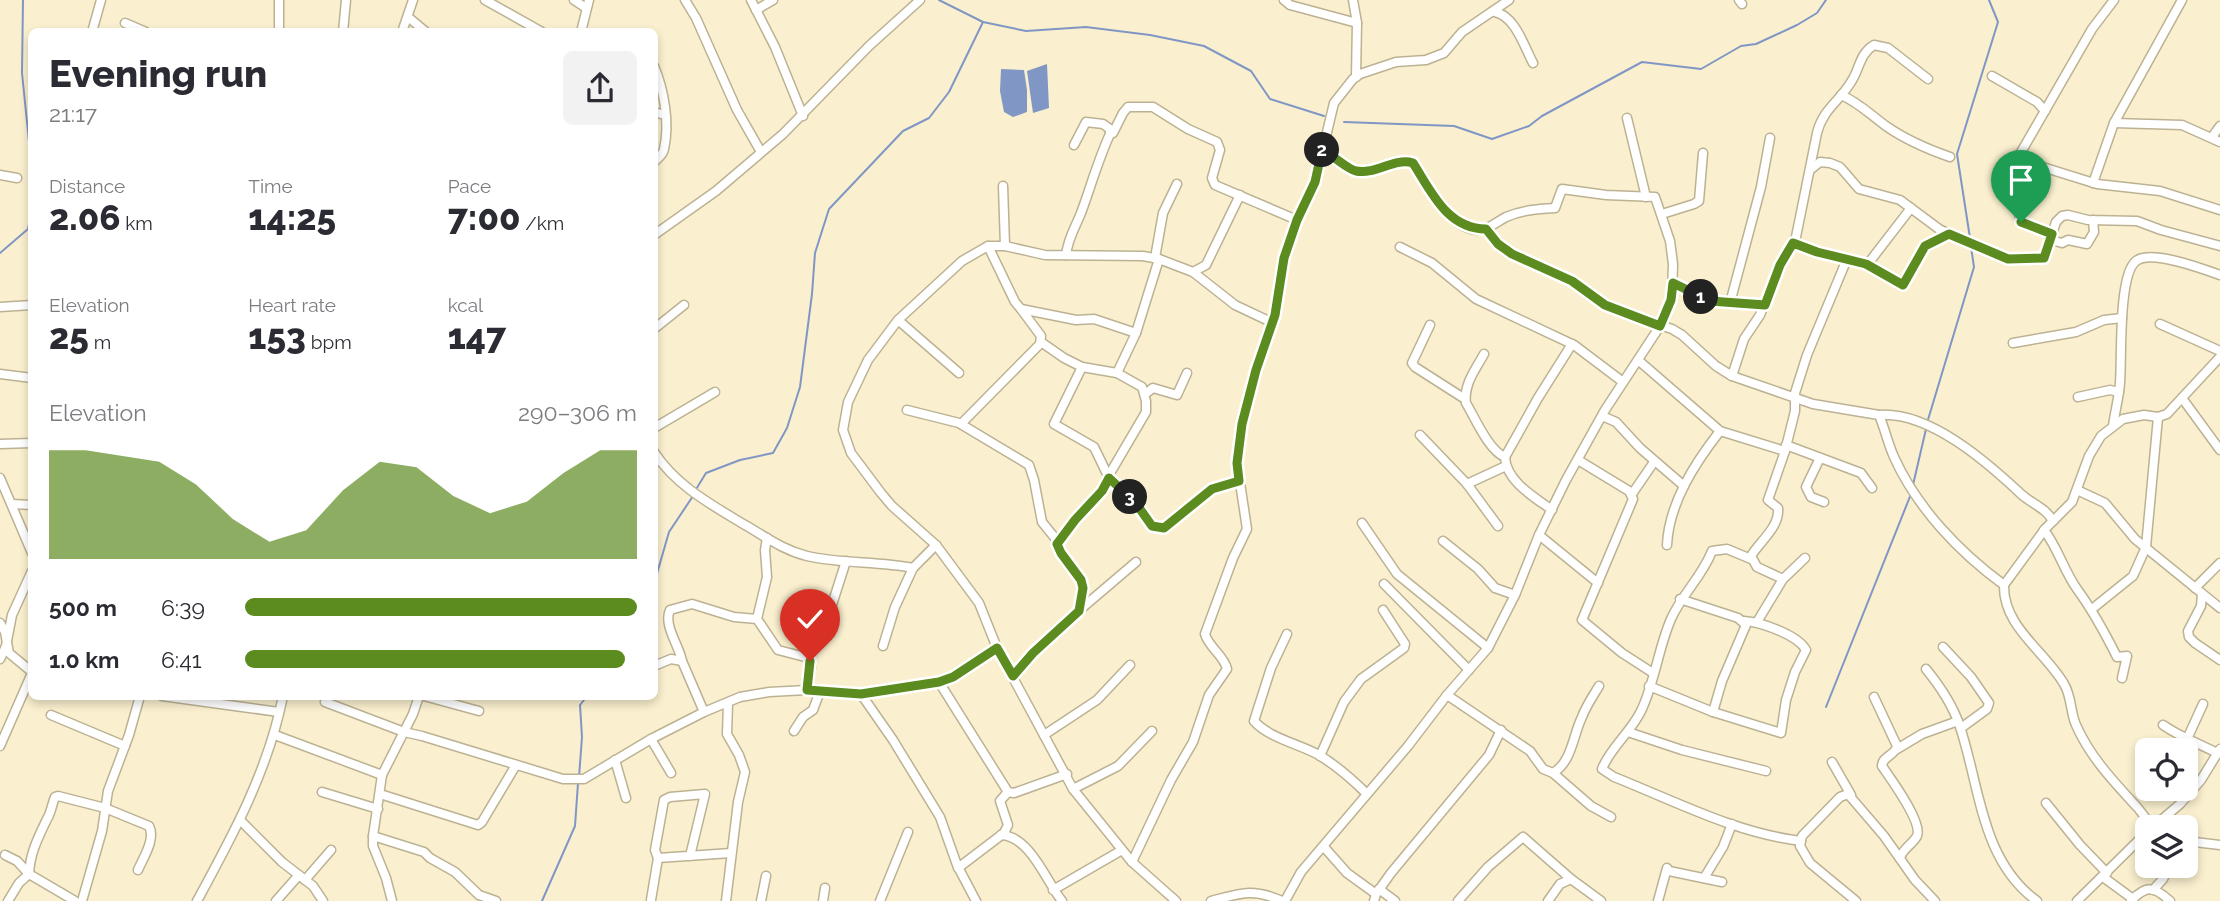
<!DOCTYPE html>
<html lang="en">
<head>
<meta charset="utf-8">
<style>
	body { margin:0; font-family:Raleway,sans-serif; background:#f2f2f3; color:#2b2b33; height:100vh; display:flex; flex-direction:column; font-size:26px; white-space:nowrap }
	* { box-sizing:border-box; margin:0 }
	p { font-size:23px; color:#7c7c81 }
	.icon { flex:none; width:38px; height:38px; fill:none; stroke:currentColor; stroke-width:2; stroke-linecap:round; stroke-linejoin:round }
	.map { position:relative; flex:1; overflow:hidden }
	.panel { position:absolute; left:28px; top:28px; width:630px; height:672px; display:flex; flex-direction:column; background:#fff; border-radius:10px; box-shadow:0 4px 10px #0003 }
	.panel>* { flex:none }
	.fabs { position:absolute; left:2135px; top:738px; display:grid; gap:14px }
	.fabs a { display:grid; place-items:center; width:63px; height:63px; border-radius:10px; background:#fff; box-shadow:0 4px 10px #0003; font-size:35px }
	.pin { position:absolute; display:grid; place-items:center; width:60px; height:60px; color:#fff; margin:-72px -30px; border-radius:50% 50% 50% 0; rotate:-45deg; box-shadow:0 0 7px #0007 }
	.pin .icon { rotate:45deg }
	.km { position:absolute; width:35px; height:35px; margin:-18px; border-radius:50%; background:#222; color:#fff; font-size:19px; line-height:35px; text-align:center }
	.round { display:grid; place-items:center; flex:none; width:74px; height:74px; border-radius:10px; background:#f2f2f3 }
	.headline { display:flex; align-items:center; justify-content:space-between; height:119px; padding:0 21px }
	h1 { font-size:38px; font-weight:800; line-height:52px }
	.metrics { display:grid; grid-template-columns:repeat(3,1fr); gap:10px; height:119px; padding:7px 21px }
	.metrics div { display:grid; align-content:center }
	.metrics b { font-size:35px; font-weight:800 }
	.metrics small { font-size:19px; font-weight:400 }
	.metrics p { font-size:19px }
	.chart { height:196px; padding:14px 21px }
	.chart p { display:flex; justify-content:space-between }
	.chart svg { width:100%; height:126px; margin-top:7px; fill:#5c8b20; opacity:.7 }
	ul { padding:0 21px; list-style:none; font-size:23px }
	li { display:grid; grid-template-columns:112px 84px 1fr; align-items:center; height:52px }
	li i { height:18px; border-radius:9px; background:#5c8b20 }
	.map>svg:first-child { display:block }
</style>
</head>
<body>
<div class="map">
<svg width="2220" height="901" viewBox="0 0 2220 901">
	<rect width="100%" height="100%" fill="#faf0cf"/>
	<g fill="#8096c5">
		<polygon points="1047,64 1049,108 1033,113 1027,71"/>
		<polygon points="1001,69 1024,70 1027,90 1027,112 1013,117 1004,112 1000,91"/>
	</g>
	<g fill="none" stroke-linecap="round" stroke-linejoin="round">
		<g stroke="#8096c5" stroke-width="2">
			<polyline points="23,0 22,73 32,171"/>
			<polyline points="939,0 983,22 1026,31 1086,27 1150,35 1204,46 1251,71 1270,99 1324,116"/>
			<polyline points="1344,122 1454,126 1492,139 1529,126 1542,116 1642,62 1701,69 1741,46 1756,44 1797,25 1817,13 1826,0"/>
			<polyline points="1970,238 1957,154 1998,22 1989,0"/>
			<polyline points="0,253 28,229 32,207"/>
			<polyline points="1927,423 1974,267 1971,247"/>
			<polyline points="1913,485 1926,429"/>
			<polyline points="695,491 706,473 740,460 773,453 787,428 800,387 812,294 815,253 829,209 903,131 929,118 949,92 983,22"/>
			<polyline points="654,598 656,577 669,532 693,496"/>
			<polyline points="1826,707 1911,494"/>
			<polyline points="579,777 582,737 580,705 587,696"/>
			<polyline points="542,901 575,826 578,783"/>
		</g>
		<defs>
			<g id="minor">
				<polyline points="279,0 279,32"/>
				<polyline points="485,0 542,32"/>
				<polyline points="574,0 586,8"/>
				<polyline points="685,0 696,18 737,110 761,152"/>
				<polyline points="751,0 775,47 803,116"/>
				<polyline points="1284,0 1290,5 1357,23"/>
				<polyline points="1353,0 1357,23 1356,77"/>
				<polyline points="1739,0 1742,4"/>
				<polyline points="2114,0 2092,29 2020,154 2020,160 2097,184 2160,191 2220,210"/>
				<polyline points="756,10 773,0"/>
				<path d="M1495 12C1515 16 1524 46 1533 63"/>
				<polyline points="408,17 426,32"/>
				<polyline points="125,23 146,32"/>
				<polyline points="92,32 101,0"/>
				<polyline points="343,32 346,0"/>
				<polyline points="402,32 413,0"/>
				<polyline points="581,32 589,0"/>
				<path d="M654 66C664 90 670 123 664 149 663 155 658 158 654 162"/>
				<polyline points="1992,76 2037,102 2045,111"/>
				<path d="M1841 95C1858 102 1871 115 1886 126 1906 140 1927 149 1950 157"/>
				<polyline points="654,112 665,115"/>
				<polyline points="1627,118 1646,197"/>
				<polyline points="2114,123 2182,125 2220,142"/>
				<polyline points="1110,134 1113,133 1123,113 1128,107 1153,107 1188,129 1217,142 1220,150 1212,178 1215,185 1297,220"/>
				<polyline points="2212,137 2220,126"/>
				<polyline points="1810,170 1820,162 1830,163 1840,167 1859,189 1900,200 1939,229 1977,247 2008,259 2044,258 2056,222 2062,216 2068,215 2088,220 2137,221 2161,230 2220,246"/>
				<polyline points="0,175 17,178"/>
				<polyline points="2093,183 2114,123 2182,0"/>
				<polyline points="1003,186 1005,246"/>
				<polyline points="2019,194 2018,210 2021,222 2052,234"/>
				<polyline points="1662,214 1694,204 1699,201 1703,153"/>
				<path d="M1486 229 1506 251 1572 281 1596 300 1626 314 1672 329 1682 335 1716 366 1732 376 1813 404 1879 415C1885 429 1888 444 1894 457 1917 508 1959 552 2004 585 2003 627 2045 651 2064 684 2072 697 2070 712 2076 725 2090 757 2114 782 2137 807 2143 814 2148 822 2154 828"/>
				<polyline points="654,235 716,191 783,134 869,46 920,0"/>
				<polyline points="2051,240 2062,243 2068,240 2087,244 2094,232 2093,220"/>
				<polyline points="1793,243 1817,252 1865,264 1903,285 1925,246 1949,234"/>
				<polyline points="988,246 1015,302 1021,309 1076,320 1094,319 1136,333"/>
				<polyline points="1400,247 1432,263 1476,299 1574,345 1623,382"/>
				<path d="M1066 255C1068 238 1075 228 1081 213 1091 186 1098 160 1110 134V129L1103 124 1086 122 1074 145"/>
				<polyline points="1155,258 1163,213 1177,184"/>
				<polyline points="1867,265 1911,208"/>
				<polyline points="1193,272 1206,265 1240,195"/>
				<polyline points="1673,283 1710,301 1765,305"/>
				<polyline points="1730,303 1761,187 1770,138"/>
				<polyline points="0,307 32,305"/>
				<polyline points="898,320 959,373"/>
				<polyline points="2160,324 2220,351"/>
				<polyline points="1430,325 1412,363 1415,367 1465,399"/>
				<polyline points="654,329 684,305"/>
				<polyline points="1041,342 1064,358 1082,367 1117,373"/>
				<polyline points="2013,343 2076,332 2104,320 2122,318"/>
				<path d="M1484 354C1476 369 1463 385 1466 403 1475 418 1489 451 1505 457 1506 481 1534 497 1552 510"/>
				<polyline points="1638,360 1720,431 1785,451"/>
				<polyline points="1082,367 1054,424 1094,447 1109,478 1134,503 1152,526 1164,529 1212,489 1239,481"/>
				<polyline points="0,374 32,378"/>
				<path d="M1732 376 1744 339 1760 315 1780 265 1796 237 1817 133C1823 109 1839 102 1851 82 1860 69 1859 54 1874 45L1888 48 1928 79"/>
				<polyline points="1145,394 1153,388 1177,395 1187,373"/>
				<polyline points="2078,397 2110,390 2119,392"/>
				<polyline points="2182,398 2220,450"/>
				<polyline points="907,410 959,423 1029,465 1034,480 1042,522 1055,538 1061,553 1081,580 1083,588 1079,611"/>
				<path d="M1879 415C1929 411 1987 462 2021 494 2032 504 2046 508 2053 521"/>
				<polyline points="1602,416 1616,422 1640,448 1684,486"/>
				<polyline points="961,424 1040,344 1041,336 1021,309"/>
				<path d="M2113 426C2115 411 2119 397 2120 383 2122 359 2118 275 2136 261 2151 249 2203 269 2220 275"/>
				<polyline points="654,428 715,392"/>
				<polyline points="1420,435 1467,484 1498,526"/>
				<polyline points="0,444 32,443"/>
				<polyline points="1786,445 1861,473 1872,488"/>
				<path d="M654 452C676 486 712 505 745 525 766 537 783 550 807 556 842 564 878 561 913 568"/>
				<polyline points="1505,457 1538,398 1572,344"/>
				<polyline points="1820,458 1806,487 1811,497 1824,502"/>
				<polyline points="1578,460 1629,491 1633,499 1582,620 1622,653 1653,673"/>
				<polyline points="1109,475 1146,412 1146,401 1142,387 1117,373 1136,333 1159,259"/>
				<polyline points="0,478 32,553"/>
				<polyline points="1467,484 1506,466"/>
				<polyline points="2077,490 2105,503 2135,539 2220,608"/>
				<polyline points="1632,494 1654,462"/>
				<polyline points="12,504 32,505"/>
				<polyline points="1362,523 1397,574 1488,648"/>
				<path d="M2044 530C2058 548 2064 571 2077 589 2093 611 2105 633 2117 657L2127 656 2122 678"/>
				<polyline points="1539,535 1598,583"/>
				<polyline points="767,538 765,550 767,577 757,619 778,650 809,658 811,667 807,690"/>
				<polyline points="1443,541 1478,569 1495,588 1515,595"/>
				<polyline points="1057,544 1075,520 1102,491 1109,478"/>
				<path d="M1667 545C1669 503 1695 463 1720 431"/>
				<path d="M1751 559 1727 549 1712 551C1702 577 1682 594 1671 619 1658 649 1655 682 1641 711 1631 732 1610 748 1602 769L1614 777C1675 801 1735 833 1801 841"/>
				<path d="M1783 579 1757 567 1751 556C1760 541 1780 527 1778 508L1768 500 1785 451 1795 411V393L1807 355 1847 259"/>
				<polyline points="1384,584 1469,670"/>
				<polyline points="2004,585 2045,529 2072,502 2089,456 2101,436 2123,419 2144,415 2158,417 2167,414 2220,357"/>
				<polyline points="2195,588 2220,563"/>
				<polyline points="2202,594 2201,606 2188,631 2189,637 2195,643 2220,660"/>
				<polyline points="1680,599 1738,618 1746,625 1722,681 1713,712"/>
				<polyline points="2092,609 2133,576 2146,547 2158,417"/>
				<polyline points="830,611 846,561"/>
				<polyline points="1757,622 1783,579 1805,558"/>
				<polyline points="0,623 5,632 9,653 32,672"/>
				<path d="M1287 634 1271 668 1254 721C1269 738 1299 744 1319 755 1337 766 1352 779 1367 794"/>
				<polyline points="883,646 895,607 913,568 936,545"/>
				<polyline points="1943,647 1971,677 1989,703 1987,709 1961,728"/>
				<polyline points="0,659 6,646 12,615 32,571"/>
				<path d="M682 661C679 645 663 625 670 610L692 604 734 617 757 619"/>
				<polyline points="654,666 671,659 682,661 704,712"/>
				<path d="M1926 669C1939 685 1952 704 1959 724 1980 784 1980 860 2037 901"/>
				<polyline points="1013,675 1055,631 1136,562"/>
				<polyline points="939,682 1008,792 1014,793 1067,774"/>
				<path d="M1649 686 1713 712 1781 733 1786 700 1795 672 1806 650C1798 635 1761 622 1744 621"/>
				<polyline points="861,694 893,740 940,817 957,865 976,901"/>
				<polyline points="1447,695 1530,751 1543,769 1553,773 1591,806 1611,817"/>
				<polyline points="162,696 279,712"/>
				<polyline points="424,696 479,711"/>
				<path d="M1874 697 1897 746C1895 756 1882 756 1882 766 1890 778 1923 822 1917 836 1912 845 1903 848 1900 858"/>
				<polyline points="325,702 404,732 422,736 563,779 584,779 651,739 704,712 740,697 769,692 807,690 861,694 939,682 953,677 997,648"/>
				<polyline points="51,715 125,746"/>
				<path d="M2163 725C2180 737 2198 743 2217 753"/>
				<polyline points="794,731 803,717 813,710 820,691"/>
				<polyline points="1628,732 1682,750 1766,771"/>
				<polyline points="275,735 382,775"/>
				<polyline points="1044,735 1097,700 1130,665"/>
				<polyline points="651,739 671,773"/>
				<polyline points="2187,739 2203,704"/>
				<polyline points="0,746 32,673"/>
				<polyline points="1897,749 1922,734 1958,721"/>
				<polyline points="1320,756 1344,702 1361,679 1404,648 1405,644 1383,610"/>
				<polyline points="615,760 626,798"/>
				<polyline points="1832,762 1851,795"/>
				<path d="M1553 773C1572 762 1573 735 1582 717 1586 706 1593 696 1599 686"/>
				<polyline points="1073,789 1118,766 1152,731"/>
				<polyline points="322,792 378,809"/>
				<polyline points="380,794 478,825 482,822 516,765"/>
				<polyline points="2046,803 2080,845 2107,873"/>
				<polyline points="240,820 282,862 313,886 323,901"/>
				<polyline points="2152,828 2180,804 2201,780 2220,749"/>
				<path d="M1001 835C1030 836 1046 881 1062 901"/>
				<polyline points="373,836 424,852 430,858 455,872 479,895 496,901"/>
				<polyline points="2186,841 2220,845"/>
				<polyline points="1324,847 1347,873 1376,894"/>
				<polyline points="5,855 17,861 29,874 75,901"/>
				<polyline points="690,856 705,794 670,797 664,800 655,850 658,858 731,853"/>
				<path d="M1132 862 1171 780 1193 742 1209 695 1227 669C1224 655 1209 648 1205 634L1233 558 1247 529 1237 463 1242 424 1256 370 1275 315 1284 258 1297 220 1315 182 1334 103 1353 79 1360 74 1396 62 1426 60 1444 53 1462 32 1509 0"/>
				<polyline points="958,868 1004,833 1008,825 1000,801 1008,792"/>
				<polyline points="2103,877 2133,899"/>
				<polyline points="1704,878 1723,847 1732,824"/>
				<polyline points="305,880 331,850"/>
				<polyline points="1379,889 1395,901"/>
				<polyline points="1053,890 1122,850"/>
				<polyline points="2153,890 2163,879 2169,866"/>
				<polyline points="651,900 658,858"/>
				<path d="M8 901 19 883 29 874C30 853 38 838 47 819 51 813 52 804 55 797L58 796 105 808 149 826C156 839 143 858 138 870"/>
				<polyline points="82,901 102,831 108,791 129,735 140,696"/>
				<path d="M197 901C233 835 268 771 283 696"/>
				<polyline points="276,901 299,875"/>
				<polyline points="392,901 386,878 373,846 373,836 382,775 413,714 419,696"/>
				<polyline points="726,901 738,802 745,772 739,755 727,734 728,703"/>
				<polyline points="761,901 766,876"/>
				<polyline points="823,901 825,888"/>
				<polyline points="880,901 908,832"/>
				<polyline points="1176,901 1132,862 1073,789 997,648 979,603 936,545 892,506 881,493 851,453 843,430 848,402 868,360 898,320 962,261 988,246 1005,246 1045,255 1143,256 1159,259 1193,272 1235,305 1273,323"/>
				<path d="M1211 901C1241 893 1253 888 1282 901"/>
				<path d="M1285 901 1301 872 1408 746 1447 695 1488 648 1515 595 1539 535 1566 480 1605 410 1660 326 1672 295 1673 264 1670 241 1655 197 1606 195 1562 189 1555 208C1539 209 1522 210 1506 217 1500 220 1494 225 1487 228 1455 241 1426 183 1413 163 1395 157 1376 175 1356 171 1348 170 1333 155 1322 150"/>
				<polyline points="1374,901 1376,894 1391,873 1489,755 1501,730"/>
				<polyline points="1458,901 1488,867 1523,837 1571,879"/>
				<polyline points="1548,901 1560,884 1571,879 1601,901"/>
				<polyline points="1658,901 1667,868 1669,871 1722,882"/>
				<polyline points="1856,901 1810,863 1800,846 1802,836 1840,797 1848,794 1884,836 1915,880 1935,901"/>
				<polyline points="2077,901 2147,832"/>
				<path d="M2131 901C2146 885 2154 886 2170 901"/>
			</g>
		</defs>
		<use href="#minor" stroke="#bcb293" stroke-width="11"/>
		<use href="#minor" stroke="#fff" stroke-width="8"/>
	</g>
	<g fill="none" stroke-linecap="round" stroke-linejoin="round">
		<defs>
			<path id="route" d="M810 661 807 690 861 694 939 682 953 677 997 648 1013 676 1033 653 1079 611 1083 588 1081 580 1061 553 1057 544 1075 520 1102 491 1109 478 1135 502 1152 526 1164 528 1212 489 1239 481 1237 463 1242 424 1256 370 1275 315 1284 258 1297 220 1315 182 1322 150C1333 155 1348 170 1356 171 1376 175 1395 157 1413 163 1431 191 1447 229 1486 229L1498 244 1512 254 1572 281 1605 305 1660 326 1671 300 1673 283 1710 301 1765 305 1780 265 1793 243 1817 252 1866 264 1903 285 1925 246 1949 234 2008 259 2044 258 2052 234 2021 222"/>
		</defs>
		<use href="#route" stroke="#fff" stroke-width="14"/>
		<use href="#route" stroke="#5c8b20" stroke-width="9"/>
	</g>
</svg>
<div class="fabs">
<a><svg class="icon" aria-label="locate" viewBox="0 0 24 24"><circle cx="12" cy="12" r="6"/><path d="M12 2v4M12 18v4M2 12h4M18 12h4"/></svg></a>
<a><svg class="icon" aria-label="layers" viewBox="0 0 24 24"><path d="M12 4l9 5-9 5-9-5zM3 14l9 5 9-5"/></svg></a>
</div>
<div class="pin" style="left:2021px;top:222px;background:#1e9e55"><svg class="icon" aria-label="arrive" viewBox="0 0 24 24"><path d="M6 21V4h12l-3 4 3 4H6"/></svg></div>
<div class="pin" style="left:810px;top:661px;background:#d93025"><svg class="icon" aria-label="check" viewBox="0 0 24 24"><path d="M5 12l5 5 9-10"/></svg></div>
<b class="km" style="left:1701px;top:297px">1</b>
<b class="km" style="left:1322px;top:150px">2</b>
<b class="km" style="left:1130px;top:497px">3</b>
<section class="panel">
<div class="headline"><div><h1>Evening run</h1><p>21:17</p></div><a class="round"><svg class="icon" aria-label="share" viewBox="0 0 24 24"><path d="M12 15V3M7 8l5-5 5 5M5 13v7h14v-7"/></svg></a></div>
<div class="metrics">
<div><p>Distance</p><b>2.06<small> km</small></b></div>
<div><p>Time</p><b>14:25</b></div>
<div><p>Pace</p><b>7:00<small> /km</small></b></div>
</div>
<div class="metrics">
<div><p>Elevation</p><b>25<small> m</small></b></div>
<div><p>Heart rate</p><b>153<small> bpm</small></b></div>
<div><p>kcal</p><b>147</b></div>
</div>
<div class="chart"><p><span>Elevation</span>290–306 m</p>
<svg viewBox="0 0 160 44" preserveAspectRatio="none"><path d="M0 44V6L10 6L20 8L30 10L40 18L50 30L60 38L70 34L80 20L90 10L100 12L110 22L120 28L130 24L140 14L150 6L160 6V44z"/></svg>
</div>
<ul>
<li><b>500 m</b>6:39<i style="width:100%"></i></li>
<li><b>1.0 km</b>6:41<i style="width:97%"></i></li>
</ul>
</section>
</div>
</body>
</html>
